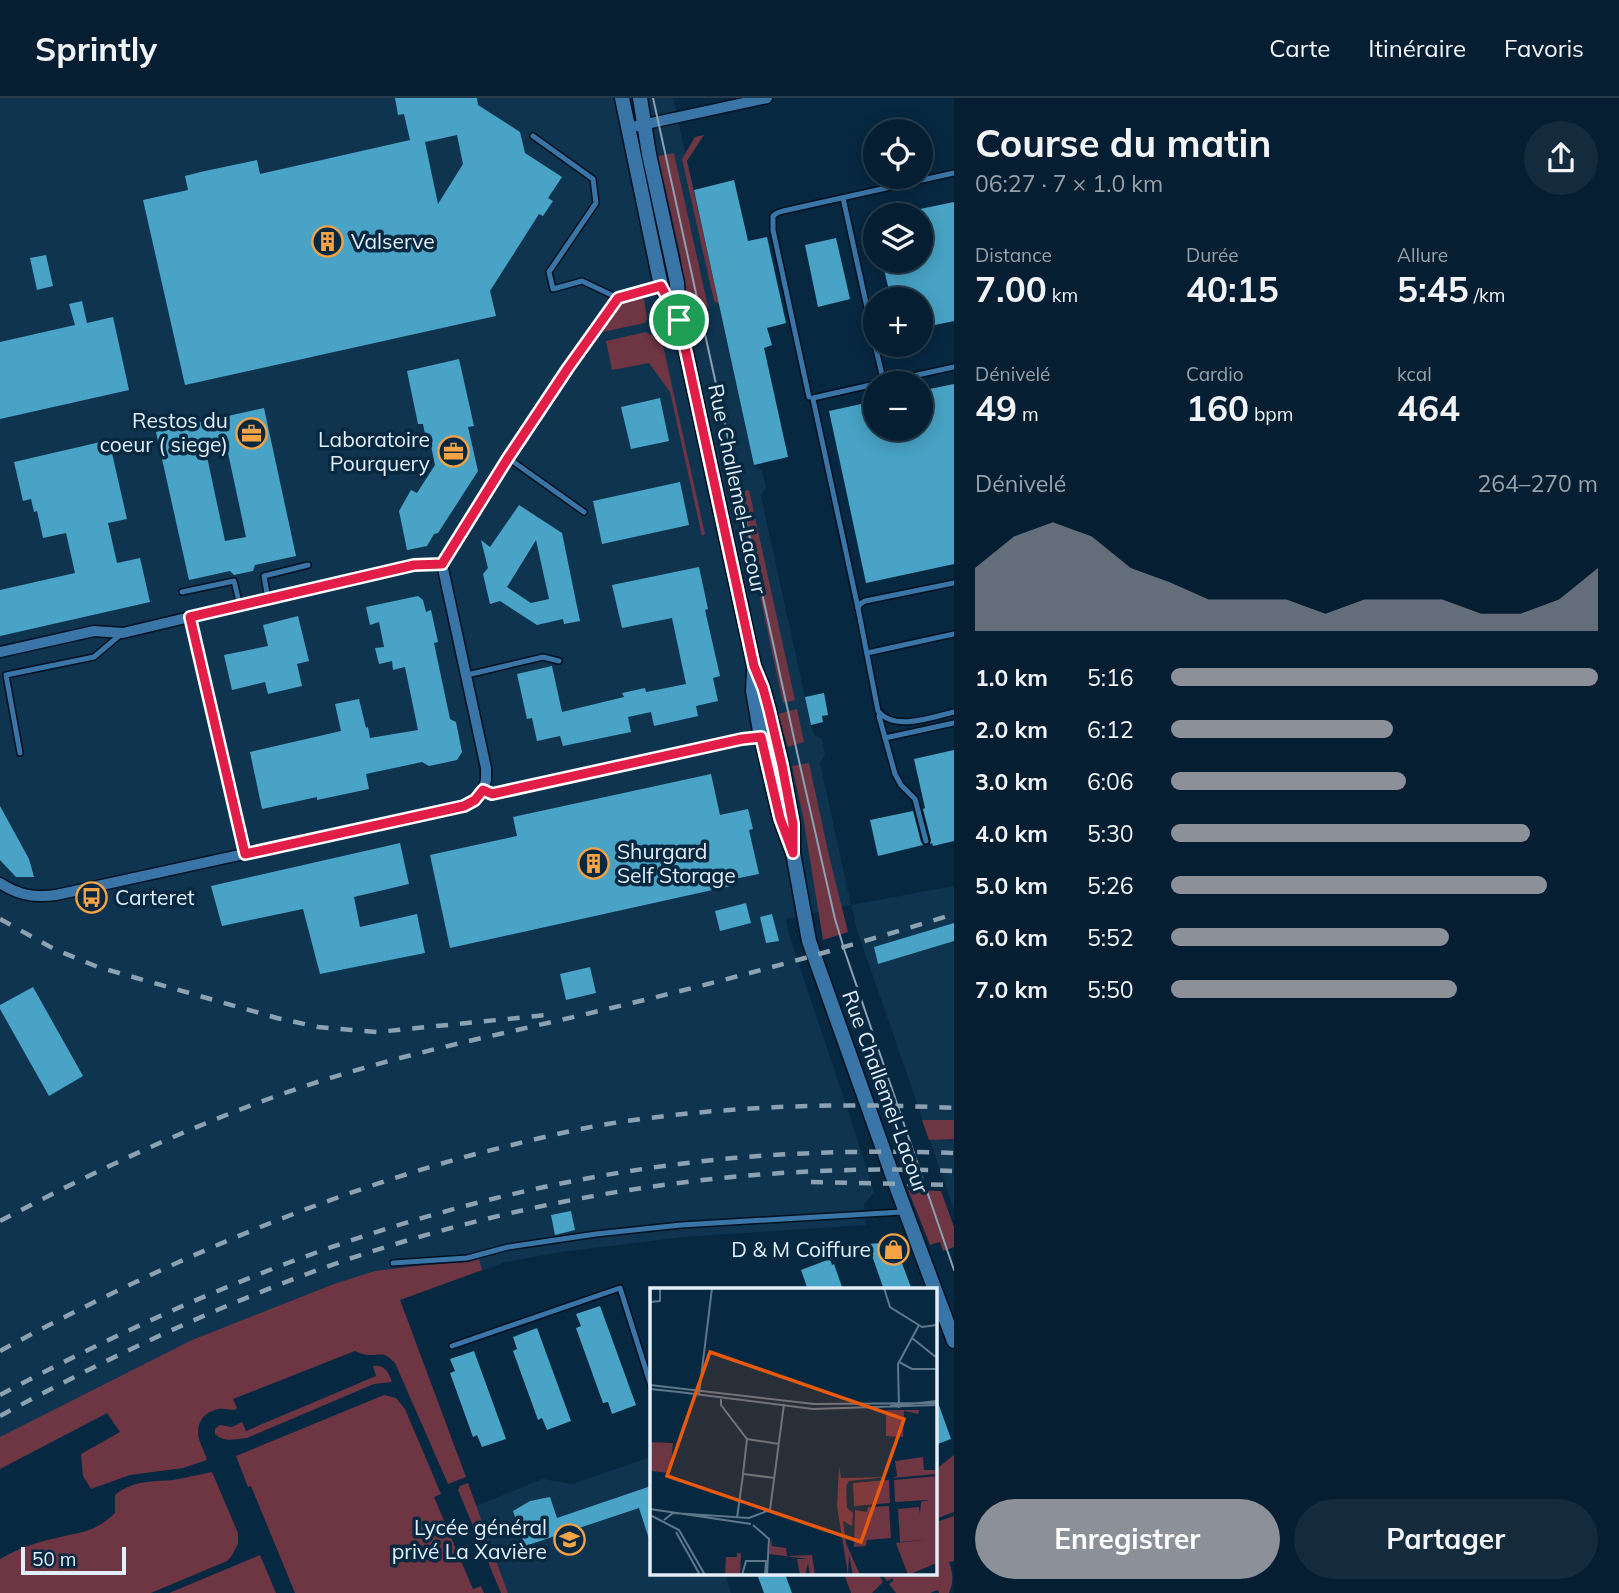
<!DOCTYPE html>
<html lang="fr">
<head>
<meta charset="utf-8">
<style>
	body { margin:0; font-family:Mulish,sans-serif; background:#132b3d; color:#f1f3f6; height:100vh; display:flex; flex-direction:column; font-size:26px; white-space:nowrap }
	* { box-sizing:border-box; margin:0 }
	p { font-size:23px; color:#97a2ab }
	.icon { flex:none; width:38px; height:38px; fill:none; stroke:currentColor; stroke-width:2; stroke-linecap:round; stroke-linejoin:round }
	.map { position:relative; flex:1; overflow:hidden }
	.details { display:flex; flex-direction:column; background:#051e31; width:665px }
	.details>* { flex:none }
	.buttons { position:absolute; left:863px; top:21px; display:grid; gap:14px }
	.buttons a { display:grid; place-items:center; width:70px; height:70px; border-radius:50%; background:#051e31; box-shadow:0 4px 18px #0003,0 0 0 2px #263c4d; font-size:35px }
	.scale { position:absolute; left:21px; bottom:18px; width:105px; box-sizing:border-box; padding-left:7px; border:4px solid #e2eef9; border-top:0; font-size:19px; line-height:24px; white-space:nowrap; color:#e2eef9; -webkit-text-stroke:5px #072841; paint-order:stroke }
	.pin { position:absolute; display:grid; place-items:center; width:60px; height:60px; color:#fff; margin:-30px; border:4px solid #fff; border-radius:50%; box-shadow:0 2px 7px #0007 }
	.round { display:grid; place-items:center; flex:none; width:74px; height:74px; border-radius:37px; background:#132b3d }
	.headline { display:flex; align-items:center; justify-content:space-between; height:119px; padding:0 21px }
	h1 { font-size:38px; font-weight:700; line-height:52px }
	.figures { display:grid; grid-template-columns:repeat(3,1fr); gap:10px; height:119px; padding:7px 21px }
	.figures div { display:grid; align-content:center }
	.figures b { font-size:35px; font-weight:700 }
	.figures small { font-size:19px; font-weight:400 }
	.figures p { font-size:19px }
	.chart { height:196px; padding:14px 21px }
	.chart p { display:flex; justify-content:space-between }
	.chart svg { width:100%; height:126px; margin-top:7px; fill:#8c9099; opacity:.7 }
	.primary-button { display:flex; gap:14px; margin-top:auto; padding:14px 21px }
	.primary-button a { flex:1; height:80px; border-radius:42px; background:#8c9099; color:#fff; font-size:28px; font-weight:700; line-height:80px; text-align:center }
	.primary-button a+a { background:#132b3d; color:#f1f3f6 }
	ul { padding:0 21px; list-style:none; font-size:23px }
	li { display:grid; grid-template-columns:112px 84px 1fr; align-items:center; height:52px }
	li i { height:18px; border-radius:9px; background:#8c9099 }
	header { display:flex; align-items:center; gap:42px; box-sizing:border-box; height:98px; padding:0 35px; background:#051e31; border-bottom:2px solid #263c4d }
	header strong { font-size:33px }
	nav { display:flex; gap:38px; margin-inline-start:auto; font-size:24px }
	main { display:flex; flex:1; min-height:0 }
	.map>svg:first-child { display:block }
</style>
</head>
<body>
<header>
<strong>Sprintly</strong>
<nav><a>Carte</a><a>Itinéraire</a><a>Favoris</a></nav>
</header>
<main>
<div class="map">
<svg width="954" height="1495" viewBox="0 0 954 1495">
	<rect width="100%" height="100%" fill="#072841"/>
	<g fill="#0f3450">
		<polygon points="0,0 673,0 753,364 754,367 762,373 766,389 761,398 811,627 814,637 822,641 825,657 820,665 851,807 954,788 954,1112 857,832 851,807 786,821 789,837 850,1018 874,1094 864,1107 866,1127 683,1139 561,1154 506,1164 170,1283 0,1371"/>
		<polygon points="651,1359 651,1476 725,1476 731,1495 508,1495 476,1408 543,1381 572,1386"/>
	</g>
	<g fill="#6e3543">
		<polygon points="704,37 687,63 719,206 714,203 682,61 695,39"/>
		<polygon points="674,55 708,209 688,213 680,155 658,58"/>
		<path d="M631 201H644L647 221 645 225 598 235C608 221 615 208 631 201Z"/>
		<polygon points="646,234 662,243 705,436 702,438 670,294 649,265 612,272 606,243"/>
		<polygon points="749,392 795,602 783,605 738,395"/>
		<polygon points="797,611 804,644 788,649 778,616"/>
		<polygon points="809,665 830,762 848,834 823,842 803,718 792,668"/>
		<polygon points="922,1022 954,1022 954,1041 929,1042"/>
		<polygon points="908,1092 941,1093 954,1129 954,1149 943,1153 940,1144 930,1147"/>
		<path d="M479 1161 482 1172 400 1202 466 1379 448 1386 395 1265C382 1252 382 1258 367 1257 365 1257 357 1254 355 1253L233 1301 237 1310 235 1312C229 1312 223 1310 218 1311 203 1314 195 1327 199 1341 201 1348 205 1355 207 1362L183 1370 130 1377 91 1391 83 1378 81 1356 120 1334 107 1315 0 1371V1339L192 1242 334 1186 375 1173 424 1167 470 1164Z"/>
		<path d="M373 1268C384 1266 389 1274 392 1284L374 1286 247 1340C235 1341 224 1345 215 1336V1331L220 1327 232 1329 242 1324 246 1333 376 1278Z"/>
		<polygon points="384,1297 396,1300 405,1311 441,1396 434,1399 473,1491 481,1488 484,1495 295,1495 251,1388 248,1389 236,1358"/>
		<path d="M954 1357V1414L938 1420 939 1423 954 1418V1463L949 1464C953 1475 954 1484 949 1495H939L938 1492 930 1495H896L889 1486 893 1483V1480L887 1483 882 1476H935V1376L940 1368Z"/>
		<path d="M212 1374 238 1435V1446L231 1459 227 1463 151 1495H0V1461C17 1451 37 1444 56 1440 81 1434 96 1434 115 1415V1397C136 1380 154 1385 179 1381 190 1379 201 1376 212 1374Z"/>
		<polygon points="468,1385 508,1495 501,1495 458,1392 460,1388"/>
		<polygon points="260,1457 276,1495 169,1495"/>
		<polygon points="844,1476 878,1476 883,1484 872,1495 851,1495"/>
	</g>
	<g fill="#48a3c6" fill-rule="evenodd">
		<path d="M395 0H477L478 7 520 34 525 55 562 79 548 100 553 103 543 118 539 116 490 193 496 218 185 287 143 102 188 92 185 78 205 73 257 62 260 76 410 42 404 16 398 17ZM457 37 463 66 438 106 425 44Z"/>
		<polygon points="734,82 748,143 767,139 786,225 767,230 772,247 764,250 788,359 754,367 694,92"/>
		<polygon points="954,104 954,223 920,230 920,201 891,201 882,163 920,163 920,111"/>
		<polygon points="836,140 850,201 818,209 805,147"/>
		<polygon points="46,157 53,188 37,192 30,160"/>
		<polygon points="82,203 87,225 113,219 129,292 0,321 0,244 75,227 69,206"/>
		<polygon points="459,261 474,328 468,329 478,373 438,435 434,436 427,448 407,452 399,413 411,392 417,395 435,367 429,338 425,336 423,326 418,326 407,273"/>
		<polygon points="954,286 954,466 866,485 829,313 875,303 875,331 920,331 920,293"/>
		<polygon points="660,300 669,343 631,351 621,309"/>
		<path d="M264 310 296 458 255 467 253 473 234 477 230 473 189 482 156 334ZM227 350 246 439 225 443 206 354Z"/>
		<polygon points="109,342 127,421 108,425 117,465 140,460 150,504 0,538 0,492 75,475 66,435 43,440 37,413 34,414 31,401 23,403 14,364"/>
		<polygon points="680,384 689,427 602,446 593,403"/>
		<path d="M519 407 562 435 580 523 564 526 563 521 537 527 500 503 490 506 483 476 488 470 481 442 490 449ZM536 442 549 501 531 505 507 489Z"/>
		<polygon points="699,469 708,511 705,512 720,578 713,580 718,603 696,608 698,618 654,628 651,614 628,619 631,634 563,648 560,638 537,643 532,620 527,621 517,576 552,568 562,614 624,599 622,595 645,590 646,594 686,586 672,520 622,530 612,487"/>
		<polygon points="418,498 423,502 426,514 431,512 438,544 434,545 450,621 456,624 462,654 457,662 429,668 422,664 366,676 369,691 317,702 317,699 262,711 250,654 341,633 335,606 359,601 366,630 368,629 370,640 418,632 405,569 393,572 392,563 379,566 375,550 384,549 379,524 370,527 366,509"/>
		<polygon points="298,518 309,563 297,566 302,588 268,596 265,584 232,592 224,557 268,548 263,527"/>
		<polygon points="824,595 828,617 822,618 823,624 811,627 805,599"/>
		<polygon points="954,652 954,743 933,748 932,745 930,746 931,742 923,711 925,710 914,661"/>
		<polygon points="711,676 720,717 748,711 753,731 749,732 759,776 734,781 735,787 450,850 430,757 517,738 513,719"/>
		<polygon points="0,708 29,761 34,779 16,779 0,762"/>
		<polygon points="913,713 921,744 923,747 878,758 870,722"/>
		<polygon points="400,745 409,786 354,799 360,829 417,816 425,855 320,876 303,811 222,828 211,788"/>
		<polygon points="746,805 751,825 720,833 715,813"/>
		<polygon points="772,816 779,843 766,845 760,819"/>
		<polygon points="954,825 954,843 878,866 874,849"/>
		<polygon points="590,869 596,895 566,902 560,876"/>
		<polygon points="33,889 83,978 49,998 0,911 0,907"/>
		<polygon points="571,1113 575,1132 555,1137 551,1117"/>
		<polygon points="894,1144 912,1192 884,1192 868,1146"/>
		<polygon points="830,1161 832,1167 834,1166 842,1189 839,1189 841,1192 808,1192 801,1172"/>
		<polygon points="600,1208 636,1307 612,1316 608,1304 603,1305 576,1230 581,1228 576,1216"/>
		<polygon points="537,1230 571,1323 547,1332 542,1320 538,1322 513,1253 517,1251 513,1239"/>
		<polygon points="474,1253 506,1341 482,1349 477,1337 473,1339 450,1275 455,1273 450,1261"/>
		<polygon points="935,1299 936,1299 951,1341 935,1347"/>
		<polygon points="651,1388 651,1440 649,1441 639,1410 525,1448 513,1413 530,1403 550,1399 557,1420"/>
		<polygon points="757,1476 785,1476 792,1495 764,1495"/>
	</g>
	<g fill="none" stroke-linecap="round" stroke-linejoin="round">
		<defs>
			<g id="service">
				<polyline points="533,38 593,81 596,105 549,174 553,191 582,183 618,200"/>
				<polyline points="843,100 875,246"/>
				<polyline points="875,247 884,285"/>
				<polyline points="881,285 954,269"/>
				<polyline points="809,299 773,132 773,118 777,115 783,113 954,75"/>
				<polyline points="813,300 875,286"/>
				<polyline points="813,301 858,510"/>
				<polyline points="508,360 584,414"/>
				<path d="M954 485 865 503 860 506 858 510 878 613C895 634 932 619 954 614"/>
				<polyline points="182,494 234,483 240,508"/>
				<polyline points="268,501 264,478 308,467"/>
				<polyline points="867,555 954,536"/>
				<polyline points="467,577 543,559 559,563"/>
				<polyline points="879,618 895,676 901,687 915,701 926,743"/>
				<polyline points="885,640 954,625"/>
				<polyline points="20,655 6,577 94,559 120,537"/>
				<polyline points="393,1165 467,1160 508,1149 596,1136 681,1127 902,1114"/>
				<polyline points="935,1223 945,1219"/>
				<polyline points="452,1248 620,1190 651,1288"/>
			</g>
			<g id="minor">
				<polyline points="637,28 767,0"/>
				<polyline points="0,554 94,533 123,535 190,519"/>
				<polyline points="483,692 486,682 486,670 442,466 508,360 568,270 618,200 661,188"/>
				<polyline points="245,756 190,519 414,467 442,466"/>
				<path d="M0 785C18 797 34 800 56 797L464 708 476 702 483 692 492 696 742 641 765 639"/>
			</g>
			<g id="tertiary">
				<polyline points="622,0 661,188 676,218"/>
				<polyline points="640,0 649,56 677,185 679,222 754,568 763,590 769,612 782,667 793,726 793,755"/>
				<polyline points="754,573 753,593 761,639 780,720 793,755 809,843 898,1093 954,1243"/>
			</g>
		</defs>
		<use href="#service" stroke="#01101f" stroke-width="8"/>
		<use href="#minor" stroke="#01101f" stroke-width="13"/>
		<use href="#tertiary" stroke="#01101f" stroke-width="17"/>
		<use href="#service" stroke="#3975a7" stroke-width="5"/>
		<use href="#minor" stroke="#3975a7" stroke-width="10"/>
		<use href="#tertiary" stroke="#3975a7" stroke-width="14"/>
		<polyline stroke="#8ca1b1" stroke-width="2" points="653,0 799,663 835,821 845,854 954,1172"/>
		<g stroke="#8ca1b1" stroke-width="4.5" stroke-dasharray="12 12" stroke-linecap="butt">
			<polyline points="0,821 54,851 98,869 277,920 318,929 377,934 547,917"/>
			<polyline points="811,1084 954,1087"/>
			<path d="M0 1123C112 1064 228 1010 350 974 434 949 521 932 607 911 724 883 839 852 954 816"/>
			<path d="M0 1253C150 1172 307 1102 472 1057 515 1046 558 1035 601 1027 717 1008 837 1004 954 1010"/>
			<path d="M0 1297C216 1182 435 1097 679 1066 770 1054 862 1052 954 1055"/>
			<path d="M0 1318C105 1261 213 1210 326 1169 526 1098 742 1064 954 1073"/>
		</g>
	</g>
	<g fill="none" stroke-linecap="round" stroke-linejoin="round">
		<defs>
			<polygon id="route" points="661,188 679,222 754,568 763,590 769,612 782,667 793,726 793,755 780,720 761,639 742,641 492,696 483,692 475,702 464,708 245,756 190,519 414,467 442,466 508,360 568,270 618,200"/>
		</defs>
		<use href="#route" stroke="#fff" stroke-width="14"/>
		<use href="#route" stroke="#e11d48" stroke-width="9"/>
	</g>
	<defs>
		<symbol id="building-ring" viewBox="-11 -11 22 22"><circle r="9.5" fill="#072841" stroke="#f5a345" stroke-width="1.5"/><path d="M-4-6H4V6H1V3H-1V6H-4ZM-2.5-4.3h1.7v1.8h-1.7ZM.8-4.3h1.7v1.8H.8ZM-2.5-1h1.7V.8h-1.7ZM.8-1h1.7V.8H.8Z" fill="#f5a345"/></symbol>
		<symbol id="office-ring" viewBox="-11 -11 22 22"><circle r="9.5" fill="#072841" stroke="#f5a345" stroke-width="1.5"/><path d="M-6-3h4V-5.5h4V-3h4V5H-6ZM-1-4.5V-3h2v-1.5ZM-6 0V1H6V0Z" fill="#f5a345"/></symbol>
		<symbol id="bus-ring" viewBox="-11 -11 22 22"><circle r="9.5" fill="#072841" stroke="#f5a345" stroke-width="1.5"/><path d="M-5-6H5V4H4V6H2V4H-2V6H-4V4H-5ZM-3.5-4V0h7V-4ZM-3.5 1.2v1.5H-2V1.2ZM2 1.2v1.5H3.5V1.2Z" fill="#f5a345"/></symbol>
		<symbol id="shop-ring" viewBox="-11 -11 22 22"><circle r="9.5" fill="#072841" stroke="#f5a345" stroke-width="1.5"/><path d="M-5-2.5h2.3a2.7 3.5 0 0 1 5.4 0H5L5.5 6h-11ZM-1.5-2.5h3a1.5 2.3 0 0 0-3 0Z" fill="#f5a345"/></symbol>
		<symbol id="school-ring" viewBox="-11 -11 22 22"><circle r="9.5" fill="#072841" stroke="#f5a345" stroke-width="1.5"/><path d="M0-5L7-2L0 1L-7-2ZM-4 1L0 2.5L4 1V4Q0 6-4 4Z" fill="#f5a345"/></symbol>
	</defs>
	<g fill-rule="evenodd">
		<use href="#building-ring" x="310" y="126" width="35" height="35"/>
		<use href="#office-ring" x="234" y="318" width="35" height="35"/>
		<use href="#office-ring" x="436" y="336" width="35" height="35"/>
		<use href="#building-ring" x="576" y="748" width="35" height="35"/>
		<use href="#bus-ring" x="74" y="782" width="35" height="35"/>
		<use href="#shop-ring" x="876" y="1134" width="35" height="35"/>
		<use href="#school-ring" x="552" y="1424" width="35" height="35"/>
	</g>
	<g text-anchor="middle" stroke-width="7" stroke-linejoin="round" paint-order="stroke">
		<g font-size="21" fill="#e2eef9" stroke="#072841" text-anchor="end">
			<text x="351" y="151" text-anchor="start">Valserve</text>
			<text x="228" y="330">Restos du<tspan x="228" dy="24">coeur ( siege)</tspan></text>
			<text x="430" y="349">Laboratoire<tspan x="430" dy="24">Pourquery</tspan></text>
			<text x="617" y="761" text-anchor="start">Shurgard<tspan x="617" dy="24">Self Storage</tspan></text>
			<text x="115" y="807" text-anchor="start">Carteret</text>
			<text x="871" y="1159">D &amp; M Coiffure</text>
			<text x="547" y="1437">Lycée général<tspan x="547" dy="24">privé La Xavière</tspan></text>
		</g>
		<g font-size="21" fill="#e2eef9" stroke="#072841">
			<text transform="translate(737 391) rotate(78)" y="7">Rue Challemel-Lacour</text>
			<text transform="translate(885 994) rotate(70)" y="7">Rue Challemel-Lacour</text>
		</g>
	</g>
	<g transform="translate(650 1190)">
		<rect width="287" height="287" fill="#072841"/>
		<path d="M240 122H269L268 126 254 123 253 149 236 148V124L230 123ZM0 154 23 155 20 185 0 183ZM273 169 274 182H287V186L242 190 247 188 245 173ZM189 178 191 190 237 189 199 193 196 198 197 220 203 225 202 238 193 233 196 255 210 287H203L199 267 198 287 187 218ZM287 188V275L258 287 246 255 273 252 250 254 248 221 269 219 270 226 271 214 279 212 245 214 244 192ZM239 192 240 215 204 218 203 195ZM239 218 241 250 217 252 216 258 204 259 205 222 217 224 218 219ZM121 249 122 258 136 260 137 268 162 267 165 287H160L158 275 155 287H150L147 271H159L119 266ZM87 265H91L90 287H75L76 269H87Z" fill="#6e3543"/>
		<path fill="none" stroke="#5f778b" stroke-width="2" d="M234 0 240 19 272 39 287 37M0 14 10 13V0M262 50 287 70M249 74 262 81H287M0 97 164 116 287 115M0 101 29 104M29 104 163 121 287 117M49 106 62 0M71 111V117L97 151 129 156M240 118 287 113M249 120 248 76 269 37M97 151 93 186 125 190M0 221 101 236M0 227 29 242 55 287M87 230 93 187M14 232 23 225 99 230 120 222 134 116M103 237 119 251 117 287M26 244 50 287M92 287 96 273H116L115 287"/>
		<path fill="#e8590c" fill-opacity="0.15" stroke="#e8590c" stroke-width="3.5" d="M60 64 254 131 211 254 17 188Z"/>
		<rect width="287" height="287" fill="none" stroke="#e2eef9" stroke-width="3.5"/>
	</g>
</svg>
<div class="buttons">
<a><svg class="icon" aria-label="locate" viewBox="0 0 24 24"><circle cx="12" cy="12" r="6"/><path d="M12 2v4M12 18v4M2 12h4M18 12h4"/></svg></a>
<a><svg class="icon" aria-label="layers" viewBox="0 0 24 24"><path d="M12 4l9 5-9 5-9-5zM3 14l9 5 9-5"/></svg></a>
<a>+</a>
<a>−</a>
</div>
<div class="scale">50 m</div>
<div class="pin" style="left:679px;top:222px;background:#1e9e55"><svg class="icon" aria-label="arrive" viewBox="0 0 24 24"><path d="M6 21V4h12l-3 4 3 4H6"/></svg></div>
</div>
<section class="details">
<div class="headline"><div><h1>Course du matin</h1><p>06:27 · 7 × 1.0 km</p></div><a class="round"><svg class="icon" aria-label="share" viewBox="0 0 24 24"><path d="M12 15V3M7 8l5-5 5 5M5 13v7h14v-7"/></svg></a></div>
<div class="figures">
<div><p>Distance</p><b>7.00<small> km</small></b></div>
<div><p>Durée</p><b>40:15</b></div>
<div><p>Allure</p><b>5:45<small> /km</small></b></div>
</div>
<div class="figures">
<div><p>Dénivelé</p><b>49<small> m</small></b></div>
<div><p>Cardio</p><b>160<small> bpm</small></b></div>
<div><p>kcal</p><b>464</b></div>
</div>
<div class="chart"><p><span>Dénivelé</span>264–270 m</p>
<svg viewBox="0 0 160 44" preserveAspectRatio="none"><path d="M0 44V22L10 11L20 6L30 11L40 22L50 27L60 33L70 33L80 33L90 38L100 33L110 33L120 33L130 38L140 38L150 33L160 22V44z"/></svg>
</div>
<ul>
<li><b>1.0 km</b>5:16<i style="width:100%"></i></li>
<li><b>2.0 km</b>6:12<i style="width:52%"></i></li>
<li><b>3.0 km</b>6:06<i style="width:55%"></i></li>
<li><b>4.0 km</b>5:30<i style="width:84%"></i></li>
<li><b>5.0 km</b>5:26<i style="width:88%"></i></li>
<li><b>6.0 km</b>5:52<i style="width:65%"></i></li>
<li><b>7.0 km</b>5:50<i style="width:67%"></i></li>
</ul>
<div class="primary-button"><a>Enregistrer</a><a>Partager</a></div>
</section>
</main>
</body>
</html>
